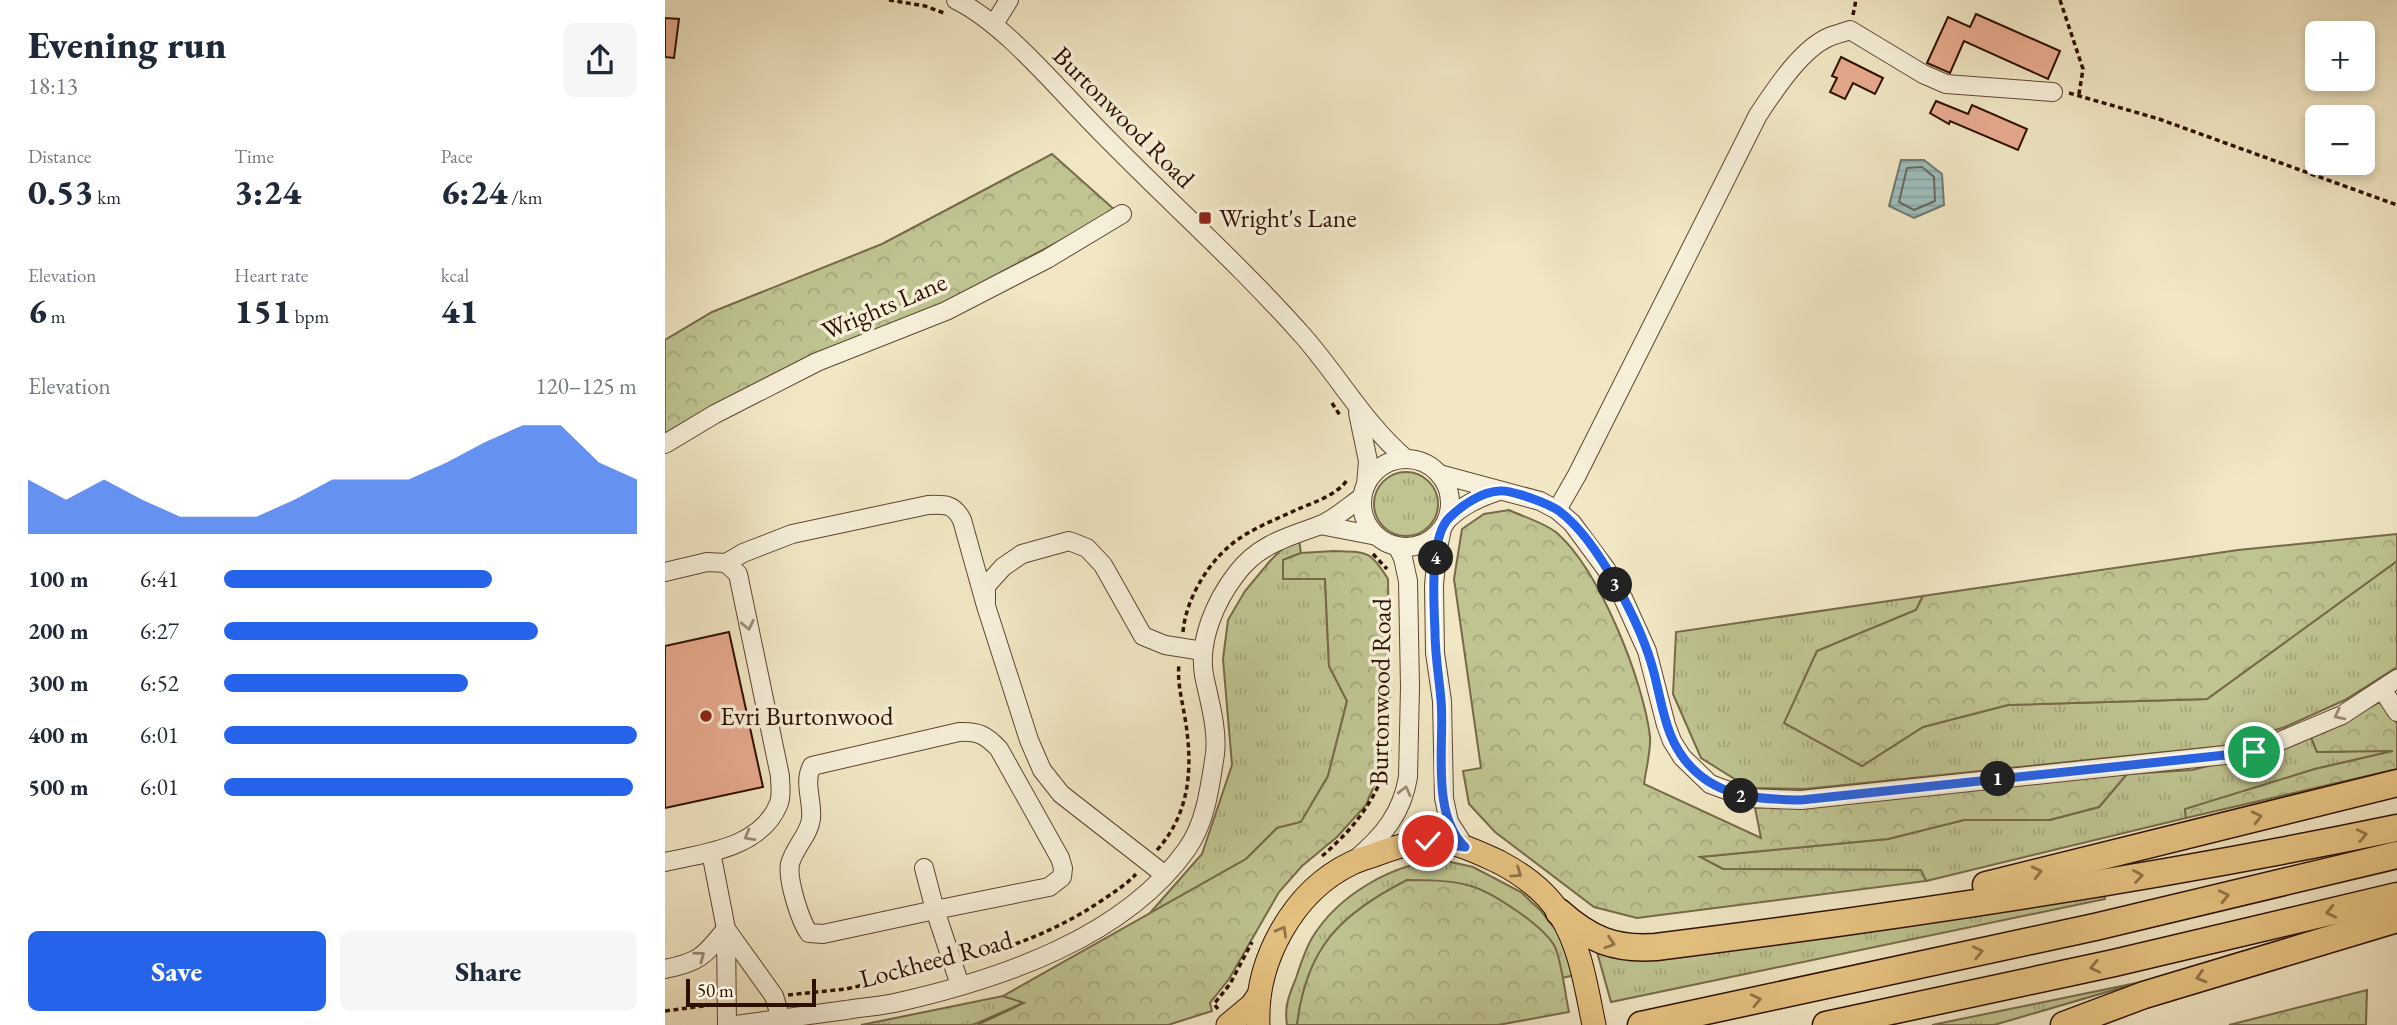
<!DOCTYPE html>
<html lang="en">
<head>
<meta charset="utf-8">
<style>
	body { margin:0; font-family:"EB Garamond",serif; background:#f6f6f7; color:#1f2937; height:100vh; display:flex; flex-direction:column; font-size:26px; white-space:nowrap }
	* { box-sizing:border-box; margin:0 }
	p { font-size:23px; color:#747a83 }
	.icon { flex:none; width:38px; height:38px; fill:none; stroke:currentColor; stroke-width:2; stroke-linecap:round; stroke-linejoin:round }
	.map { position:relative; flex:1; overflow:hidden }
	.sheet { display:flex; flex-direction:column; background:#fff; width:665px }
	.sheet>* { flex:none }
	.fabs { position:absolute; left:1640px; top:21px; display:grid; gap:14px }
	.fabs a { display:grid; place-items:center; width:70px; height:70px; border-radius:10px; background:#fff; box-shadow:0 4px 10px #0003; font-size:35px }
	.scale { position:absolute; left:21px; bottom:18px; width:130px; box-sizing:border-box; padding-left:7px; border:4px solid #2e1000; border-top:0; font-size:19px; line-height:24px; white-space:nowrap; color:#2e1000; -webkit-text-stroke:5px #f6efd9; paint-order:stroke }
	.pin { position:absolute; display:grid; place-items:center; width:60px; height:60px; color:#fff; margin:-30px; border:4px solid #fff; border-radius:50%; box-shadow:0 2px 7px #0007 }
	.km { position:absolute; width:35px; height:35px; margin:-18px; border-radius:50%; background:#222; color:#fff; font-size:19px; line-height:35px; text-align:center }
	.round { display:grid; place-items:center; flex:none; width:74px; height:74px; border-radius:10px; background:#f6f6f7 }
	.overview { display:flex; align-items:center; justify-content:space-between; height:119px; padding:0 28px }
	h1 { font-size:38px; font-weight:800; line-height:52px }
	.figures { display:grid; grid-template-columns:repeat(3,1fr); gap:10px; height:119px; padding:7px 28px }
	.figures div { display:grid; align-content:center }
	.figures b { font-size:35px; font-weight:800 }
	.figures small { font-size:19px; font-weight:400 }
	.figures p { font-size:19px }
	.chart { height:196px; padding:14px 28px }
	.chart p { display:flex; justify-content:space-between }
	.chart svg { width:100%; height:126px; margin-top:7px; fill:#2563eb; opacity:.7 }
	.button { display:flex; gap:14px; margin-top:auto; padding:14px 28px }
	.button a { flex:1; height:80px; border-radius:10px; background:#2563eb; color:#fff; font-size:28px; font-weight:800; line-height:80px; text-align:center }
	.button a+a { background:#f6f6f7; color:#1f2937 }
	ul { padding:0 28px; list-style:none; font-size:23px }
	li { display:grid; grid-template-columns:112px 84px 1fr; align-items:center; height:52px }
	li i { height:18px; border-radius:9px; background:#2563eb }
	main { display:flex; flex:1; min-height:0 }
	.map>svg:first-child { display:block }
</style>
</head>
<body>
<main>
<section class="sheet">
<div class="overview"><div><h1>Evening run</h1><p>18:13</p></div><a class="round"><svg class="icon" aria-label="share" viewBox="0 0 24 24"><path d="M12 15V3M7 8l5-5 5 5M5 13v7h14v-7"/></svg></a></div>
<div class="figures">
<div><p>Distance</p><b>0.53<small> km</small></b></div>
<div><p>Time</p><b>3:24</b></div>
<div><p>Pace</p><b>6:24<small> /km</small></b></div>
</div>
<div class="figures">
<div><p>Elevation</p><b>6<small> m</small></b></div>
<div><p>Heart rate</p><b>151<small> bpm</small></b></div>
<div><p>kcal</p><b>41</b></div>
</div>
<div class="chart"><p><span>Elevation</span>120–125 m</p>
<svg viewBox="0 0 160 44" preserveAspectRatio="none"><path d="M0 44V25L10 32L20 25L30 32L40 38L50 38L60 38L70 32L80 25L90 25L100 25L110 19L120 12L130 6L140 6L150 19L160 25V44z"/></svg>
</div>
<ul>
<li><b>100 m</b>6:41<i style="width:65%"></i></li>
<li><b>200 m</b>6:27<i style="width:76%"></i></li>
<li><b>300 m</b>6:52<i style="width:59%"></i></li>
<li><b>400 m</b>6:01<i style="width:100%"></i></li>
<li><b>500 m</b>6:01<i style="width:99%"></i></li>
</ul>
<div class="button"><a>Save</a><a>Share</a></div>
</section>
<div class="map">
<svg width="1732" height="1025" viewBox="0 0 1732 1025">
	<defs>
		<pattern id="grass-tufts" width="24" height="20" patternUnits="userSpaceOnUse" patternTransform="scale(1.75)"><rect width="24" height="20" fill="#bfc491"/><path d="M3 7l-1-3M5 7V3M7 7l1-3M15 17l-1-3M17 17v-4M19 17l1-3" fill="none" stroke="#a4a77b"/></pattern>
		<pattern id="forest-crowns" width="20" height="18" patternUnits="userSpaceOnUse" patternTransform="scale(1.75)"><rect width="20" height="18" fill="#bfc491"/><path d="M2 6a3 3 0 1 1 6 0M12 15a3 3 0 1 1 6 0" fill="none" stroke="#a4a77b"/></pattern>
		<pattern id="water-rules" width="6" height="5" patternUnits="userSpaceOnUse" patternTransform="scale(1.75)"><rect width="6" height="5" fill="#9ebebd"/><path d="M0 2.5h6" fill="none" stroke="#88a2a1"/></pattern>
	</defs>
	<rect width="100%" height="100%" fill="#f1e7c4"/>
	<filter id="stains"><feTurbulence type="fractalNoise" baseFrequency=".00286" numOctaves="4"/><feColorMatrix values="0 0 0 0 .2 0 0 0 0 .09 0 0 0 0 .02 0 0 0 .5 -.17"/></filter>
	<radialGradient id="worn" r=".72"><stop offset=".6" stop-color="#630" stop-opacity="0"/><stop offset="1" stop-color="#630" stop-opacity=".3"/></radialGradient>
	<g fill="url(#grass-tufts)" stroke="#766a48" stroke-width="2">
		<circle cx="741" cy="504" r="32"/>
		<polygon points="634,540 636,553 618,560 619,579 660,579 664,666 682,701 663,776 636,822 612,828 581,859 485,913 537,854 567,765 558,659 563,620 580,591 605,561 618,548"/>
		<polygon points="1732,561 1732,667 1680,700 1620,727 1559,746 1140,789 1084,788 1036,758 1008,694 1011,632 1258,596 1251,610 1152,651 1120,722 1197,766 1258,727 1343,705 1542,699"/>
		<polygon points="1646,737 1652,752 1732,750 1650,769 1520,810 1521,818 1261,881 1255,870 1058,869 1034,857 1223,839 1299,820 1385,820 1434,807 1462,774 1527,770 1608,750"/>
		<path d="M777 860 808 867 856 892 876 911 893 933 910 975 897 978 890 947 635 1005 632 1025H622C619 1006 624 996 631 978 635 966 640 950 647 938 673 895 728 863 777 860Z"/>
		<polygon points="1438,890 1440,899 946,1002 932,952"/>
		<polygon points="1476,982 1329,1025 1267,1025"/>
		<polygon points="338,996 360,1002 308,1025 196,1025"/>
	</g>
	<g fill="url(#forest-crowns)" stroke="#766a48" stroke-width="2">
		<polygon points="387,154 451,211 278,303 0,439 0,340 47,312 217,244"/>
		<path d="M844 510C859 517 880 523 892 533 935 571 978 680 985 736 986 751 981 769 979 784L1096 838 1090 808 1462 774 1434 807 1384 820H1299L1223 839 1035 857 1058 869 1256 870 1261 881 972 918 929 907 830 832 804 804 798 771 816 768 789 579 797 529 819 514Z"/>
		<polygon points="1732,534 1732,561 1542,699 1343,705 1258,727 1197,766 1119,723 1152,651 1251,610 1258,596 1573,550"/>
		<path d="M669 551C702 552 705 550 723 579L725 721 720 760 701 805 672 837 637 866 614 892 564 979 545 1003 547 1011 503 1025H312L359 1003 338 996 581 859 612 828 636 822 663 776 682 701 664 666 660 579H618V560L636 553Z"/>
		<polygon points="1715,702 1732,723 1732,769 1521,818 1520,809 1650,769 1728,751 1652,752 1646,737"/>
		<path d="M742 880C762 880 782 880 802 885 825 890 879 926 890 947 897 963 900 994 904 1012L833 1025H632C641 948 675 914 742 880Z"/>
		<polygon points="1702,990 1701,1025 1564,1025"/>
	</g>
	<polygon fill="url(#water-rules)" stroke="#717871" stroke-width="2" points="1236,160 1259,160 1277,174 1279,205 1249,218 1224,206"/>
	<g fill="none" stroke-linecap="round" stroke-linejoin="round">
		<polygon stroke="#66675e" stroke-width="2" points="1242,168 1257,167 1269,177 1270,201 1249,210 1234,202"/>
	</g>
	<g fill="#e8ab90" stroke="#2e1000" stroke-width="2">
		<polygon points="1311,14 1395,51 1383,79 1299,41 1285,73 1262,63 1283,17 1305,27"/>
		<polygon points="0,18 14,19 9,58 0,57"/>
		<polygon points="1176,57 1218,78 1210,94 1188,83 1180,99 1165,92 1172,78 1167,76"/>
		<polygon points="1271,101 1303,114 1307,105 1362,129 1353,150 1285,121 1284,124 1265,113"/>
		<polygon points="64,632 98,787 0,808 0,646"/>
	</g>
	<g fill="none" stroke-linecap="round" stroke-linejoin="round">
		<defs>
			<g id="minor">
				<path d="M291 0C338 23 388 83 425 121 495 194 572 261 639 337 674 377 700 424 741 459"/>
				<polyline points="329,24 344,0"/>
				<polyline points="693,413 703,461 701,485"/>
				<polyline points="0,444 50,414 152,362 281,311 382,259 457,214"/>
				<circle cx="741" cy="503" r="44"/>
				<polyline points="774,474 875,501 892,510 907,523 941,569 958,598 982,651 1001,725 1007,741 1017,757 1045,784 1083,798 1136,800 1589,752 1677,715 1732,679"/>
				<path d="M892 510 912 475 1093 115C1109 91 1136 49 1164 37 1170 34 1178 33 1185 30L1258 74 1281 84 1388 92"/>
				<path d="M782 520C798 505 813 498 834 491"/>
				<polyline points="655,525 712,536"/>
				<polyline points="777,529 772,553 769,585 770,653 777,701 779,798 784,822 800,847"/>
				<path d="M0 572 42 562 61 563 78 553 127 534 263 505C280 504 289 504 297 520L321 606 364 740 377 770 396 794 500 875"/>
				<polyline points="321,602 321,586 338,567 357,554 404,541 422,548 438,565 478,636 500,645 538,651"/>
				<polyline points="1717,689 1732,712"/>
				<polyline points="46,852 61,929 62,1025"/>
				<path d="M691 859C719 835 737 813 743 777L745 687 743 581 738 558 732 546"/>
				<path d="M0 862C40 853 97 848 114 803 117 795 115 784 115 776L73 574 61 563"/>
				<path d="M259 868 270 910 384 887 397 877 398 868 395 858 334 749C321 735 313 731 294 732L147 766C138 782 148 801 146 819 144 835 129 848 125 864 122 879 135 921 144 933L158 934 270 910 295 985"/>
				<polyline points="61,929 109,996 116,1019"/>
				<path d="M0 969C35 962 39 956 61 929"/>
				<path d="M71 1025C108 1020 145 1015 181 1010 199 1007 217 1006 234 1002 335 979 459 938 522 849 541 822 545 786 550 754 553 729 544 700 539 675 533 640 551 600 572 573 593 545 622 537 653 526 669 520 683 507 697 497"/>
			</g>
			<g id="major">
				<polyline points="563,1025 587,1005 594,995"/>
				<path d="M593 1025C590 961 628 891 687 863 695 859 704 857 712 854 728 848 746 842 764 841 789 840 812 852 834 862 857 874 881 892 895 914 916 948 921 987 929 1025"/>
			</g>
			<g id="highway">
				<polyline points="1321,885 1732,783"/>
				<path d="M894 912C924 939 949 950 991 947 1239 916 1487 879 1732 828"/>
				<polyline points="976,1025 1430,927 1732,855"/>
				<polyline points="1161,1025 1449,963 1732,896"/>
				<polyline points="1399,1025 1479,995 1732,919"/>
			</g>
		</defs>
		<use href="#minor" stroke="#5f4631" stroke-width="20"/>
		<use href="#major" stroke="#2e1000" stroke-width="25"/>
		<use href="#highway" stroke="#2e1000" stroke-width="29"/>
		<g stroke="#2e1000" stroke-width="3.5" stroke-dasharray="5 3.5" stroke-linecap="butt">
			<polyline points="224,0 260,6 279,13"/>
			<polyline points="1395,0 1418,69 1414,94"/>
			<polyline points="1188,15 1191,0"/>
			<polyline points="1404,93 1494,119 1732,205"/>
			<polyline points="667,403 676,417"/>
			<polyline points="708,554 722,569"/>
			<path d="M518 632C521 597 546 557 575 538 593 526 614 518 633 509 650 502 672 495 683 479"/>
			<path d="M492 850C526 812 528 766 520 718 517 700 512 682 514 664"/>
			<path d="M657 856C691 827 716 794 725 750"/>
			<path d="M302 960C353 944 391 931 436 901 449 892 461 885 471 874"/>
			<polyline points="123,995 181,989 274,968"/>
			<polyline points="553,1009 549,1004 565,984 587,942"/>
			<polyline points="0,1011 46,1005"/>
		</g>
		<use href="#minor" stroke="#f6efd9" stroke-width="18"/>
		<use href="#major" stroke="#e8c482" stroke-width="23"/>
		<use href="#highway" stroke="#e8c482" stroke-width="26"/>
	</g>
	<defs><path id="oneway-chevron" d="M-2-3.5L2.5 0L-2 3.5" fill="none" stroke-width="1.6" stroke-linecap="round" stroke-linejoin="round" transform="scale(1.75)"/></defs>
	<g stroke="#9c8b77">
		<use href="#oneway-chevron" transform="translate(83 625) rotate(78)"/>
		<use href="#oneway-chevron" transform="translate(1674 715) rotate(153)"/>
		<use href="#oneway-chevron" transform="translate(740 791) rotate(-76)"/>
		<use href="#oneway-chevron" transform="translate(84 836) rotate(150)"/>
		<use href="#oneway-chevron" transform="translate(35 956) rotate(-37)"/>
	</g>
	<g stroke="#947348">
		<use href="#oneway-chevron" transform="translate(1592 817) rotate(-14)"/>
		<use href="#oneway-chevron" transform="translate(1697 835) rotate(-12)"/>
		<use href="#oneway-chevron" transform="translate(1372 872) rotate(-14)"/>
		<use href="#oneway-chevron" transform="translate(852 873) rotate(34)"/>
		<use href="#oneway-chevron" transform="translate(1473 876) rotate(-9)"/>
		<use href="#oneway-chevron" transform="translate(1559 896) rotate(-13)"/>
		<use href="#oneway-chevron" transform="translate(1666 912) rotate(167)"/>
		<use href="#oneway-chevron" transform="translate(617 931) rotate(-61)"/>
		<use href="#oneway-chevron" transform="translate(945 943) rotate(18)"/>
		<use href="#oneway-chevron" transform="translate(1313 952) rotate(-12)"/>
		<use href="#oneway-chevron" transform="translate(1430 967) rotate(168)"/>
		<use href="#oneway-chevron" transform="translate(1536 977) rotate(163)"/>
		<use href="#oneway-chevron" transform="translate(1091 1000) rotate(-12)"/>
	</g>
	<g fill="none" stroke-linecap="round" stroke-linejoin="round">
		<defs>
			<path id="route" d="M763 841 800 847C765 813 780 744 776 700 774 677 770 655 770 632 769 604 764 538 784 518 796 506 816 492 834 491 842 490 853 494 860 496 871 500 884 504 894 511 933 540 977 626 989 673 998 708 1001 743 1028 769 1058 799 1097 799 1136 800L1589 752"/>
		</defs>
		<use href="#route" stroke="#fff" stroke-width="14"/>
		<use href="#route" stroke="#2563eb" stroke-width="9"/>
	</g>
	<g fill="#8f2418" stroke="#f6efd9" stroke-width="2.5">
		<rect x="533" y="211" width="14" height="14" rx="3.5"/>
		<circle cx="41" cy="716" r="7"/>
	</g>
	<g text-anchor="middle" stroke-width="7" stroke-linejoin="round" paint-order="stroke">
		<g font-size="26" fill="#2e1000" stroke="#f6efd9">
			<text transform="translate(459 117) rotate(45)" y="9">Burtonwood Road</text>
			<text transform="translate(219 306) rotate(-23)" y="9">Wrights Lane</text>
			<text transform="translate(715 692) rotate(-89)" y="9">Burtonwood Road</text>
			<text transform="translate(271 959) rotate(-15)" y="9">Lockheed Road</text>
		</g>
		<g font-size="26" fill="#2e1000" stroke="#f6efd9" text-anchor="start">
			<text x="554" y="227">Wright's Lane</text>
			<text x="55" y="725">Evri Burtonwood</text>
		</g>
	</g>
	<rect width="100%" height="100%" filter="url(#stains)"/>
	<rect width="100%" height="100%" fill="url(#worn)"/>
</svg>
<div class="fabs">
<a>+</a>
<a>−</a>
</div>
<div class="scale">50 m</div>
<div class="pin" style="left:1589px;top:752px;background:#1e9e55"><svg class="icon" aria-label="arrive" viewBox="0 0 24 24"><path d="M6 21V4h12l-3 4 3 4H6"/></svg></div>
<div class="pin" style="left:763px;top:841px;background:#d93025"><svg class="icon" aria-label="check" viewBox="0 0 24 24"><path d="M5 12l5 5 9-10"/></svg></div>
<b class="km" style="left:1333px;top:779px">1</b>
<b class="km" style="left:1076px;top:796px">2</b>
<b class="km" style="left:950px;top:585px">3</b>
<b class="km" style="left:771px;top:558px">4</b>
</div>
</main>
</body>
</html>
